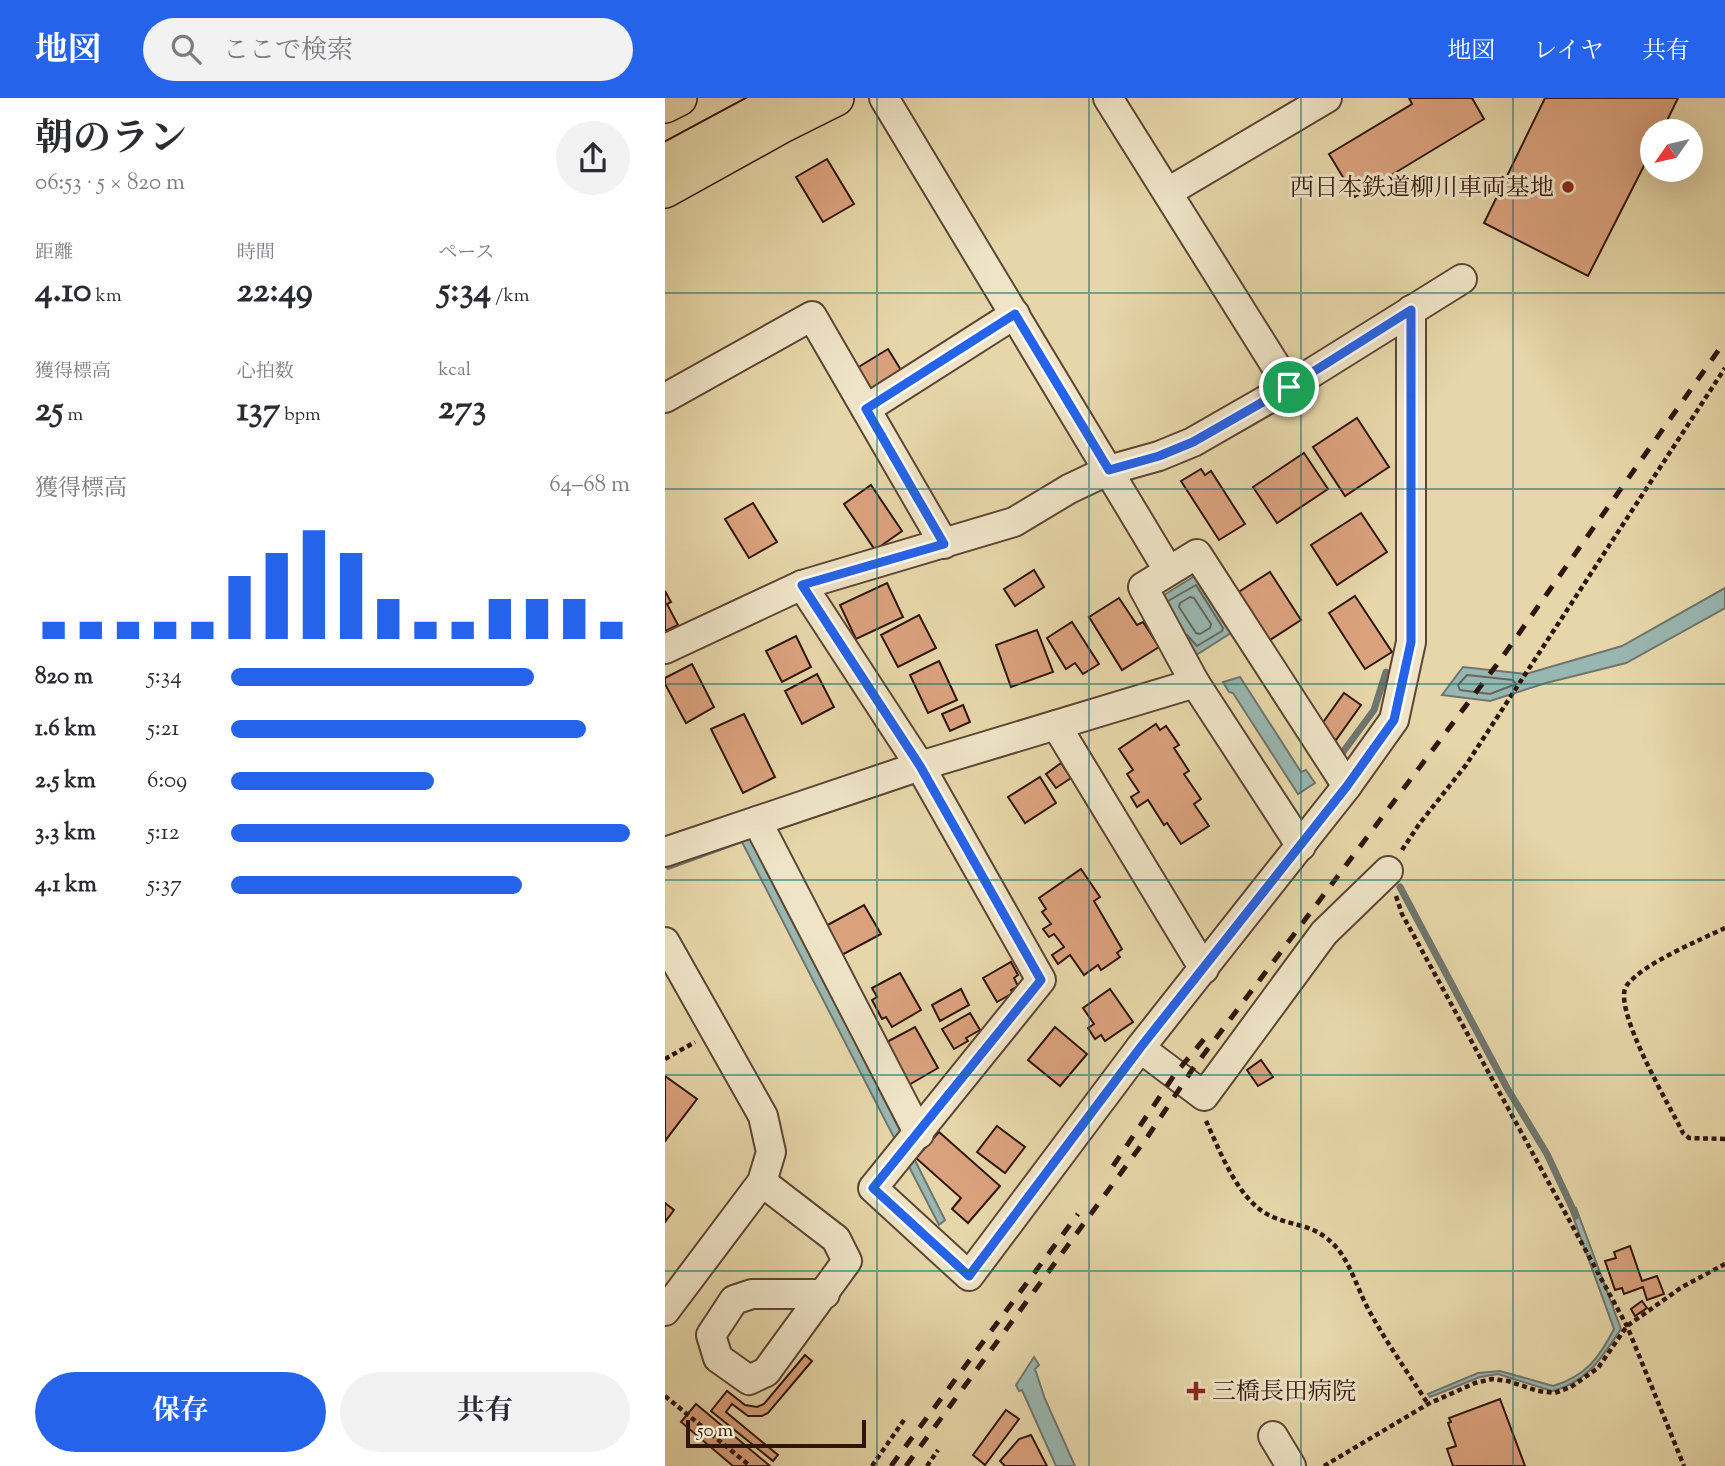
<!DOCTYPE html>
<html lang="ja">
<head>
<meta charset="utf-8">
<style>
	body { margin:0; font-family:"Sorts Mill Goudy","Noto Serif JP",serif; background:#f2f2f3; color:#2b2b33; height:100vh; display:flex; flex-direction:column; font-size:26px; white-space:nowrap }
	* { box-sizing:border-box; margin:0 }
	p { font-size:23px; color:#7c7c81 }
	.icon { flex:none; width:38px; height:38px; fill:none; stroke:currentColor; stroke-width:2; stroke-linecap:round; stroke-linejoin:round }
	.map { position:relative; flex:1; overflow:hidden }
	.sheet { display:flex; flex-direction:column; background:#fff; width:665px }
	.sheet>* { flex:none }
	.needle { width:46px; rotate:236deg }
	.buttons { position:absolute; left:975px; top:21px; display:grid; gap:14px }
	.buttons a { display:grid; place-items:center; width:63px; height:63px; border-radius:50%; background:#fff; box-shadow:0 7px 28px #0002; font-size:35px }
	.scale { position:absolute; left:21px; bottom:18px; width:180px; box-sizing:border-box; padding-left:7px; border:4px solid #30150c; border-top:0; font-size:19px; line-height:24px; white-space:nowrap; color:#30150c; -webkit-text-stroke:5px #efe4c7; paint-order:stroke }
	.pin { position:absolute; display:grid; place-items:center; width:60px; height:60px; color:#fff; margin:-30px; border:4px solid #fff; border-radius:50%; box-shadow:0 2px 7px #0007 }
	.round { display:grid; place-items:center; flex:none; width:74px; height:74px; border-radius:37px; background:#f2f2f3 }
	.summary { display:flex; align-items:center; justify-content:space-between; height:119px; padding:0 35px }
	h1 { font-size:38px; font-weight:700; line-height:52px }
	.figures { display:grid; grid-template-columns:repeat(3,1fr); gap:10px; height:119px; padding:7px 35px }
	.figures div { display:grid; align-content:center }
	.figures b { font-size:35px; font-weight:700 }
	.figures small { font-size:19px; font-weight:400 }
	.figures p { font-size:19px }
	.chart { height:196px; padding:14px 35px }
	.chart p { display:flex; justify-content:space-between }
	.chart svg { width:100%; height:126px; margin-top:7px; stroke:#2563eb; stroke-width:6 }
	.button { display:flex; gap:14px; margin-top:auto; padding:14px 35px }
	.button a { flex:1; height:80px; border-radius:42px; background:#2563eb; color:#fff; font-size:28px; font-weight:700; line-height:80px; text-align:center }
	.button a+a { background:#f2f2f3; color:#2b2b33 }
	ul { padding:0 35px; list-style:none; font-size:23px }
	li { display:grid; grid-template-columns:112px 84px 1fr; align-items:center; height:52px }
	li i { height:18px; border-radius:9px; background:#2563eb }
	header { display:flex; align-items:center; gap:42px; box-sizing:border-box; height:98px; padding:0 35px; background:#2563eb; color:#fff }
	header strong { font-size:33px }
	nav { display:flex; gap:38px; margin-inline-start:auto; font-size:24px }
	.search { width:490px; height:63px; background:#f2f2f3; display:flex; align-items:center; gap:18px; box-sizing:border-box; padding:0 24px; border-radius:38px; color:#7c7c81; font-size:26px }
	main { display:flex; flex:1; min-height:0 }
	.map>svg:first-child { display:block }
</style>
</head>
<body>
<header>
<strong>地図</strong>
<div class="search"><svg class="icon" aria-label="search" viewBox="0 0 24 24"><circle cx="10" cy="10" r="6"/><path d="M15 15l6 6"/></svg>ここで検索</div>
<nav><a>地図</a><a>レイヤ</a><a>共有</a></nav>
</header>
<main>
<section class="sheet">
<div class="summary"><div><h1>朝のラン</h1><p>06:53 · 5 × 820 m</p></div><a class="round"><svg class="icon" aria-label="share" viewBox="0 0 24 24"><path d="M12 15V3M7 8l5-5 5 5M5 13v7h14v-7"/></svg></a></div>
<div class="figures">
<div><p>距離</p><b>4.10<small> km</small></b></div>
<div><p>時間</p><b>22:49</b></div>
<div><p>ペース</p><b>5:34<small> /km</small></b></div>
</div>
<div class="figures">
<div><p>獲得標高</p><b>25<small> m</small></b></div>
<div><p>心拍数</p><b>137<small> bpm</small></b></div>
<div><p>kcal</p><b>273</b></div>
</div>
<div class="chart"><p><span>獲得標高</span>64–68 m</p>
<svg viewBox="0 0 160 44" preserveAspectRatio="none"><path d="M5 44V38M15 44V38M25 44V38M35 44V38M45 44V38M55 44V22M65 44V14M75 44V6M85 44V14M95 44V30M105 44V38M115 44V38M125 44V30M135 44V30M145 44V30M155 44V38"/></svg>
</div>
<ul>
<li><b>820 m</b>5:34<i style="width:76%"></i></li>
<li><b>1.6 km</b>5:21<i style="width:89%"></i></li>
<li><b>2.5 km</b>6:09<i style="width:51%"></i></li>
<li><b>3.3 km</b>5:12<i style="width:100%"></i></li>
<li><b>4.1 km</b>5:37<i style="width:73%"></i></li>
</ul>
<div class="button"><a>保存</a><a>共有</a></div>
</section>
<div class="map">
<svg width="1060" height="1368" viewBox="0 0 1060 1368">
	<rect width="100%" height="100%" fill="#e6d6a9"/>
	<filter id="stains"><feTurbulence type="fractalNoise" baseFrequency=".00286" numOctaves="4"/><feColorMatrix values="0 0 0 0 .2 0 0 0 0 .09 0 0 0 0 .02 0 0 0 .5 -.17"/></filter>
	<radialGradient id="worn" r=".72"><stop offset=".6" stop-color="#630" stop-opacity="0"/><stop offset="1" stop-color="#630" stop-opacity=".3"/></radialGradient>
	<g fill="#99b7b1" stroke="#6f766f" stroke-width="2">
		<polygon points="528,479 535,479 569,533 528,559 496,499"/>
		<polygon points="1060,490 1060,510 961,565 881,585 825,603 777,597 798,569 861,576 957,548"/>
		<polygon points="575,579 636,674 641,672 650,685 633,696 568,595 564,594 558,584"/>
		<polygon points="86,737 280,1122 274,1127 77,744 3,771 0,767"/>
		<path d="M911 1110 956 1231C937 1259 923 1284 887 1293L833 1276 815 1279 765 1299 763 1296 813 1275 835 1273 888 1288C921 1278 934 1260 949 1231L906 1113Z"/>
		<polygon points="369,1259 374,1267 370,1271 380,1301 410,1368 391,1368 357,1292 354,1293 351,1287"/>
	</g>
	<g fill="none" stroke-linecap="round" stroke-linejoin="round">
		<g stroke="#64665e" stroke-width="2">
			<polygon points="525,499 529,500 546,526 545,530 535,536 531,535 514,509 515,505"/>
			<polyline points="503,503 531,487 558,530 557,533 532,548 522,537"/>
			<polygon points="802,577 848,582 851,586 825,596 795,592 793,587"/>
		</g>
		<g stroke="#6f766f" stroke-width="7">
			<polyline points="678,654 709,612 721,574"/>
			<polyline points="735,789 842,990 882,1056 911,1118"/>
		</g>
	</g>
	<g fill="#daa17d" stroke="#30150c" stroke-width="2">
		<polygon points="744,0 807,0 819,21 690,99 664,56 747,6"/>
		<polygon points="880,0 1013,0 997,33 987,33 987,52 923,178 819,125"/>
		<polygon points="162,61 189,106 158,124 131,79"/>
		<polygon points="223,251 239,277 208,296 192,270"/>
		<polygon points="692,320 724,369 680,398 648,349"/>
		<polygon points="639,355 663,391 612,425 588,389"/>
		<polygon points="536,371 540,377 546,373 580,426 554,442 516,383"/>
		<polygon points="206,387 237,433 210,452 179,406"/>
		<polygon points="88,405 112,444 84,460 60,421"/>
		<polygon points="696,415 722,454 672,487 646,447"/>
		<polygon points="369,472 379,489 350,508 339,491"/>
		<polygon points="605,474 636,522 602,544 572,495"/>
		<polygon points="222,485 238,519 191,541 175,507"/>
		<polygon points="0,493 6,504 2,506 13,527 0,533"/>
		<polygon points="690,498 727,554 700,571 664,515"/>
		<polygon points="454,500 472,527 478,524 494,549 457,572 424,519"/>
		<polygon points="254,517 271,550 233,569 216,537"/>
		<polygon points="407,524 434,566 418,576 410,565 401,571 382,540"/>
		<polygon points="372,532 388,574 346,589 331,547"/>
		<polygon points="131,538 146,569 117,584 101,553"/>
		<polygon points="274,563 292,602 263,615 245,577"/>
		<polygon points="27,566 49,609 21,625 0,586 0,580"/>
		<polygon points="152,576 169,609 137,626 120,593"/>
		<polygon points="679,595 696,607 671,642 654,630"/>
		<polygon points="298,607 305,624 285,633 277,616"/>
		<polygon points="79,616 110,679 78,695 46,631"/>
		<polygon points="491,626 495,632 501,628 514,647 509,650 524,673 519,676 536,701 529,706 544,728 516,746 502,725 499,727 483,702 472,709 466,699 474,694 462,676 468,672 454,651"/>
		<polygon points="396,665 406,680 391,690 381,676"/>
		<polygon points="375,679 391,705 360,725 343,699"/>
		<polygon points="416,771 435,799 429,803 457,851 452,855 455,859 436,872 433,867 419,877 405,857 393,866 387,857 399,849 389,836 384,839 378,831 386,826 377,814 381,811 374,800"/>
		<polygon points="199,807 216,836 175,858 159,829"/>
		<polygon points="346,864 353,877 349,880 353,888 346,892 348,895 332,904 318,880"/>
		<polygon points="235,875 256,912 227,929 221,919 217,921 207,902 212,899 207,890"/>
		<polygon points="296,891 304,907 275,923 267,907"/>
		<polygon points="445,891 468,924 440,943 436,937 430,941 423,930 429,926 418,910"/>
		<polygon points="305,915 315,932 301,940 303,943 289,951 277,931"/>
		<polygon points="250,929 273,970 242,988 218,946"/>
		<polygon points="390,929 422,956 395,988 363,962"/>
		<polygon points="596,962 608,979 593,988 582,972"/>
		<polygon points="0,978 32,1001 0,1043"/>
		<polygon points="332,1028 360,1049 340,1075 312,1054"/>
		<polygon points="274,1034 335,1088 303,1125 287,1111 296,1100 251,1060"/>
		<polygon points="0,1105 9,1112 0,1124"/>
		<polygon points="965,1148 977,1183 992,1178 999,1196 982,1202 978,1189 959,1196 957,1190 950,1192 940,1163 951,1160 949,1154"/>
		<polygon points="977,1203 982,1210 970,1218 966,1211"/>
		<polygon points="140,1257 147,1263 103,1315 97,1318 83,1318 67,1306 61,1314 113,1357 108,1363 46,1313 62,1293 80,1307 92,1309 99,1306"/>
		<polygon points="835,1301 860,1368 788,1368 782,1351 791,1348 783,1325 786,1324 784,1320"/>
		<polygon points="31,1306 105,1368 68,1368 16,1324"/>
		<polygon points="341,1312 354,1321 320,1367 308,1357"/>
		<polygon points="366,1337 382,1368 340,1368 335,1363 354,1341"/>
	</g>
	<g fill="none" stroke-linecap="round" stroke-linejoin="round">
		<defs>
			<g id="minor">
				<polyline points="219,0 503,472"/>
				<polyline points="443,0 624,289"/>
				<polyline points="503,94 662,0"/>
				<polyline points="0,300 147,218 279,446"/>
				<polyline points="201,311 350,216"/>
				<polyline points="137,487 255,668 376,882 208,1090 304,1178 475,950 682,688 729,622 746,544 746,212"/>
				<polyline points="0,551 137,487 349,424 404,391 444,372 494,358 528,344 624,289 797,181"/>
				<polyline points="391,627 539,871"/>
				<polyline points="92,723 254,1036"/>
				<polyline points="636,748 530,585 478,489 532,456 682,688"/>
				<polyline points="0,754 255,668 530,585"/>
				<polyline points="0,844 98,1018 106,1054 97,1084 0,1213"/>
				<polyline points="475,950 539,998 659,835 723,773"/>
				<polyline points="97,1084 171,1141 182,1163 101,1274 84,1282 53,1260 46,1237 69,1202 87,1196 160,1196"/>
				<polyline points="608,1338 626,1368"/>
			</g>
			<g id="major">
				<polyline points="0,7 14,0"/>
				<polyline points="0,92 119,26 171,0"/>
			</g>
			<polyline id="highway" points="0,66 123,0"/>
		</defs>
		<use href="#minor" stroke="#5e4533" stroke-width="32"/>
		<use href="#major" stroke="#30150c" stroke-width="38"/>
		<use href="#highway" stroke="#30150c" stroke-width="42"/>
		<g stroke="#30150c" stroke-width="4.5" stroke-dasharray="5 3.5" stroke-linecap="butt">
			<polyline points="737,752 755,725 801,667 1060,270"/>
			<polyline points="731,798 737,816 962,1228 1019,1368"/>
			<path d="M1060 830C1035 842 979 865 962 887 945 908 1006 1010 1018 1035L1024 1040 1060 1041"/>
			<polyline points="0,961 30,944"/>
			<path d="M541 1023C554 1051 570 1094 597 1113 624 1131 646 1121 672 1150 687 1168 694 1196 706 1216 723 1247 744 1276 763 1306"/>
			<polyline points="0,1298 85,1368"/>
			<polyline points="207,1368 239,1322"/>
			<polyline points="262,1368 273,1352"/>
			<polyline points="659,1368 763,1306 810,1285 827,1281 843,1283 873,1293 890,1295 906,1289 933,1270 962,1228 1017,1189 1060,1166"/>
		</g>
		<use href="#minor" stroke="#efe4c7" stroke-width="28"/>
		<use href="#major" stroke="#e6d6a9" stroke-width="35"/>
		<use href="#highway" stroke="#e6d6a9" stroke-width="38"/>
		<g stroke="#30150c" stroke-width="5" stroke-dasharray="12 12" stroke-linecap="butt">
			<polyline points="448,1068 510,976 540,940"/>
			<polyline points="226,1368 413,1116"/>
			<polyline points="241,1368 483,1038 527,972 836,561 1060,243"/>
		</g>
	</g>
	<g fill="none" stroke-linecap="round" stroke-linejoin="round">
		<defs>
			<polygon id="route" points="746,212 746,544 729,622 682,688 475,950 304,1178 208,1090 376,882 255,668 137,487 279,446 201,311 350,216 444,372 494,358 528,344 624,289"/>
		</defs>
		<use href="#route" stroke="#fff" stroke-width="14"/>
		<use href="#route" stroke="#2563eb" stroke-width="9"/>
	</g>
	<path fill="none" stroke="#0f766e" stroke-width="2" stroke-opacity="0.55" d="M212 0V1368M424 0V1368M636 0V1368M848 0V1368M0 195H1060M0 391H1060M0 586H1060M0 782H1060M0 977H1060M0 1173H1060"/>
	<g fill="#8f2418" stroke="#efe4c7" stroke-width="2.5">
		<circle cx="903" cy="89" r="7"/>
		<path d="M527.5 1282.5h7v7h7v7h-7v7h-7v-7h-7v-7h7z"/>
	</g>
	<g text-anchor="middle" stroke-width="6" stroke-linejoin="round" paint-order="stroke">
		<g font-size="24" fill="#30150c" stroke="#efe4c7" text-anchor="end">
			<text x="889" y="97">西日本鉄道柳川車両基地</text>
			<text x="547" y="1301" text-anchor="start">三橋長田病院</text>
		</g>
	</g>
	<rect width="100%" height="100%" filter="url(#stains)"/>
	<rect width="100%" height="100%" fill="url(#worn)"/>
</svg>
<div class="buttons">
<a><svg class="needle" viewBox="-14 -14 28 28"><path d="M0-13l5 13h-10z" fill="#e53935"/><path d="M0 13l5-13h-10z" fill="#7c7c81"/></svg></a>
</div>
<div class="scale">50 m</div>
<div class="pin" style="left:624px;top:289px;background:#1e9e55"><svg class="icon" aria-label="arrive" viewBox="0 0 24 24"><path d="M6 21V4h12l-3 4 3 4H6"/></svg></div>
</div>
</main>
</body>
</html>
